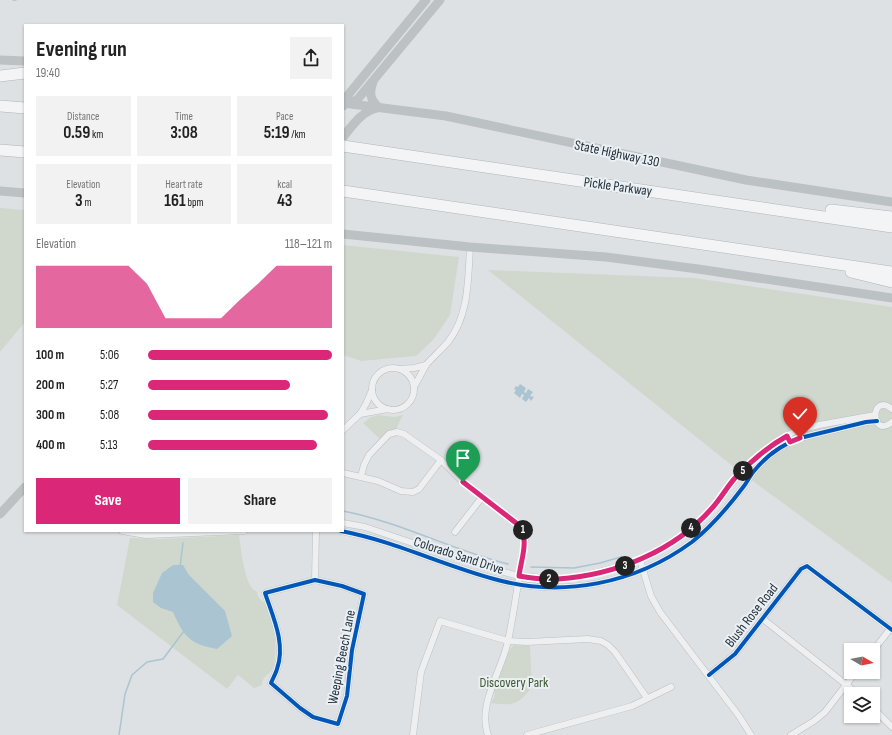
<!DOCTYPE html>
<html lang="en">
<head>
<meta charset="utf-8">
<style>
	body { margin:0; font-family:"Sofia Sans Condensed",sans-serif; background:#f2f2f2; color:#222; height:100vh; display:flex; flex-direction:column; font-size:15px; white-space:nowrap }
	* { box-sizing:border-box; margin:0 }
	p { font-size:13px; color:#767676 }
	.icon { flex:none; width:22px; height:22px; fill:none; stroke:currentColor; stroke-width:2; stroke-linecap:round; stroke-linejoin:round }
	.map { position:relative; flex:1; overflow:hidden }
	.panel { position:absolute; left:24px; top:24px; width:320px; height:508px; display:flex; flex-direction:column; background:#fff; border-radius:0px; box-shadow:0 1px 3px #0004 }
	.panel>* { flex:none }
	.needle { width:26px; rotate:99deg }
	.tools { position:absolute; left:844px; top:643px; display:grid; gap:8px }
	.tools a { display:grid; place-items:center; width:36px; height:36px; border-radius:0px; background:#fff; box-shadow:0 1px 3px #0004; font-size:20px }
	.pin { position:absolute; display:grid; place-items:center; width:34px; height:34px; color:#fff; margin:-41px -17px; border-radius:50% 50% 50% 0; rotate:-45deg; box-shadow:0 0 4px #0007 }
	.pin .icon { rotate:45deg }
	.km { position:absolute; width:20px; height:20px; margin:-10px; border-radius:50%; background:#222; color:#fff; font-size:11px; line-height:20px; text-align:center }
	.round { display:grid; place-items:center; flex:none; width:42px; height:42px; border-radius:0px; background:#f2f2f2 }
	.overview { display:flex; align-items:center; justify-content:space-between; height:68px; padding:0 12px }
	h1 { font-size:22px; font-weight:700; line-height:30px }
	.figures { display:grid; grid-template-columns:repeat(3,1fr); gap:6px; height:68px; padding:4px 12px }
	.figures div { display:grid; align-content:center; border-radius:0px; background:#f2f2f2; text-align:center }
	.figures b { font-size:17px; font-weight:700 }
	.figures small { font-size:11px; font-weight:400 }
	.figures p { font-size:11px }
	.chart { height:112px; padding:8px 12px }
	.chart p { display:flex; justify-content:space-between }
	.chart svg { width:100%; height:72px; margin-top:4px; fill:#db2777; opacity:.7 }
	.cta { display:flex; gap:8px; margin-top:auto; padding:8px 12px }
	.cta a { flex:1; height:46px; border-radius:0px; background:#db2777; color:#fff; font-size:16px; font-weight:700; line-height:46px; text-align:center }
	.cta a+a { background:#f2f2f2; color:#222 }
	ul { padding:0 12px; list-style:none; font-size:13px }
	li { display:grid; grid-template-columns:64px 48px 1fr; align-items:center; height:30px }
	li i { height:10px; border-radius:5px; background:#db2777 }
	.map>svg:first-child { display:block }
</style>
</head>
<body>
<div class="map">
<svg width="892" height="735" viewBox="0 0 892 735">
	<rect width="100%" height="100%" fill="#dee1e3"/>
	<g fill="#d0d8ce">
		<polygon points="0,208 25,210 25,322 0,352"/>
		<polygon points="343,245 459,257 450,315 433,340 416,356 361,361 343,355"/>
		<polygon points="488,270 694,278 892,307 892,583 735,468"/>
		<polygon points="379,415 394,417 403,415 396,429 391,430 380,439 363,423 371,417"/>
		<path d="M239 535C241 548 244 587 257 592 258 601 264 600 267 607 272 621 277 640 275 655 275 659 274 667 272 670 268 676 262 676 262 685L254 688 238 675 227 689 117 605 130 538 161 539Z"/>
		<path d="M514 645 530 646 532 687C518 705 514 706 491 703 493 698 497 696 493 690 497 680 507 650 514 645Z"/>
	</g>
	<g fill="#aac4d1">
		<polygon points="520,384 526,388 524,392 526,393 528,389 533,392 530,396 534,397 531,401 529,398 526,402 522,399 524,395 522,394 520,398 514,393 516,390 514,389 516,386 518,387"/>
		<path d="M173 565H183L189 575 225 611 232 636 217 649C190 644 184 637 173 612L161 608 153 602V593L162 573Z"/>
	</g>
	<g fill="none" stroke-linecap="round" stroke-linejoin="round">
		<g stroke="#aac4d1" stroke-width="1.5">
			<polyline points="13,0 16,0"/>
			<path d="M343 511C400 522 452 550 508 564"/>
			<polyline points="180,567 183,543"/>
			<polyline points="531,567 574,568 600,563 621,557"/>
			<polyline points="119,735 125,694 132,675 147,662 163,659 184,631"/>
		</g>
		<defs>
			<g id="street">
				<path d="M426 365C433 357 441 350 448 342 469 316 468 279 470 247"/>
				<circle cx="393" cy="389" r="21"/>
				<polyline points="400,369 414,368 426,365 414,387"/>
				<path d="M892 409C870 391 870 440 892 422"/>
				<polyline points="360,414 388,409"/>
				<polyline points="343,430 360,414 366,404 372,390"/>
				<polyline points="343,473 378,481 401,491 413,492 419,489 441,460"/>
				<path d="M361 476 364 465 369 455 389 434 397 432 404 434 441 460 463 482 520 526 524 532 525 541C519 574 515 608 508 641 502 670 477 705 488 735"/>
				<polyline points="343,523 365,527 478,565 519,576 558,579 580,577 626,565 643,559 679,538 701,520 713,507 736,478 773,444 795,431 819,425 875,415"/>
				<polyline points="122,531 146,535 244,531"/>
				<path d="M341 531C394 541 442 565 494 579 562 598 635 584 692 542 711 527 729 506 744 486 747 482 750 476 754 471 766 456 781 445 800 438L866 422 877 421"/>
				<polyline points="455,532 483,496"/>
				<polyline points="640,560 651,596 660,612 739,716 751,735"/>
				<path d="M315 580 342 586 364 594 352 650 347 696 338 724 313 717 300 708 271 683C273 678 276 673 277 669 286 644 273 617 265 593Z"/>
				<polyline points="315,580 316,531"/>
				<polyline points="763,619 858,694"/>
				<polyline points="873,651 890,629"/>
				<polyline points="709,675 735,654 801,569 807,566 892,630"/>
				<polyline points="873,708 892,727"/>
				<polyline points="413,735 421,672 440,621 508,641 527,642 588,639 601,641 608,645 615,652 647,698"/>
				<polyline points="527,735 632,706 671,687"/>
				<polyline points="791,735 814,721 825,712 856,672"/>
			</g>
			<g id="highway">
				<polyline points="0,76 25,73"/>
				<polyline points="0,106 25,108"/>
				<polyline points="343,146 892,227"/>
				<polyline points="0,150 25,152"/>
				<polyline points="343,191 892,272"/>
				<polyline points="831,210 892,217"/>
				<polyline points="851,272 892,282"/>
			</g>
		</defs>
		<use href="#street" stroke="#bcbfc1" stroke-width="7"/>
		<use href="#highway" stroke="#b0b5b8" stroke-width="12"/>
		<use href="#street" stroke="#edeff1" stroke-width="6"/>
		<g stroke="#bcc1c4" stroke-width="9">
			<polyline points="0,60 25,61"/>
			<path d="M373 82C369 93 370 99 378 107"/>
			<polyline points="343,103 446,116 746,180 892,202"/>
			<polyline points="347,103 357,100 440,0"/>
			<polyline points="343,106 346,103 348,95 426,0"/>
			<path d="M343 137C353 125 361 112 377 108"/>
			<polyline points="0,191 25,193"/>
			<polyline points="343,234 470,247 606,257 698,269 892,298"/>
			<polyline points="0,514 25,487"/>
		</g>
		<use href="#highway" stroke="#f2f4f5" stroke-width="11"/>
		<defs>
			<g id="cycleway">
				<path d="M341 531C394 541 442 565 494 579 562 598 635 584 692 542 711 527 729 506 744 486 747 482 750 476 754 471 766 456 781 445 800 438L866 422 877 421"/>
				<path d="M315 580 342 586 364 594 352 650 347 696 338 724 313 717 300 708 271 683C273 678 276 673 277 669 286 644 273 617 265 593Z"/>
				<polyline points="709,675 735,654 801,569 807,566 892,630"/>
			</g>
		</defs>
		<use href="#cycleway" stroke="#eaf0f4" stroke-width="6"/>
		<use href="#cycleway" stroke="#0057b8" stroke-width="4"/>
	</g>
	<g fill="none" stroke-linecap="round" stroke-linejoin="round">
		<defs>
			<path id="route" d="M463 482 520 526C529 541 521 560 519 576 531 578 545 580 558 579 616 575 675 551 713 507 721 498 727 487 735 478 750 462 769 446 787 436L790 442 800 438"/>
		</defs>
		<use href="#route" stroke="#fff" stroke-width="8"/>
		<use href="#route" stroke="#db2777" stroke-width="5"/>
	</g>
	<g text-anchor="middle" stroke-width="4" stroke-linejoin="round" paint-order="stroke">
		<g font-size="14" fill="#25323d" stroke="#eaf0f4">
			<text transform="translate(617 153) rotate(12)" y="5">State Highway 130</text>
			<text transform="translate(618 186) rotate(8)" y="5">Pickle Parkway</text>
			<text transform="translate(459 555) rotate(18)" y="5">Colorado Sand Drive</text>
			<text transform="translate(751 615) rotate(-52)" y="5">Blush Rose Road</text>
			<text transform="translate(341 657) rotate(-79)" y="5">Weeping Beech Lane</text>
		</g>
		<g font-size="14" fill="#405932" stroke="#eaf0f4">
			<text x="514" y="687">Discovery Park</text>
		</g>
	</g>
</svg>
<div class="tools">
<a><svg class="needle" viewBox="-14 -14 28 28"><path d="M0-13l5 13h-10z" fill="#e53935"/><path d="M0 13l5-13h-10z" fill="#767676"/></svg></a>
<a><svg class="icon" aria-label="layers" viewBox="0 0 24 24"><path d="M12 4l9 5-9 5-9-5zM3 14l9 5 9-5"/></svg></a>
</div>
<div class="pin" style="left:463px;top:482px;background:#1e9e55"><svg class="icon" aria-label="arrive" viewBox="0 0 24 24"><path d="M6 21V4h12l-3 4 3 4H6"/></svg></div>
<div class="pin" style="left:800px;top:438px;background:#d93025"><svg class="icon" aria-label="check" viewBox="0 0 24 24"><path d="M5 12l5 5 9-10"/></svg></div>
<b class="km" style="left:523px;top:530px">1</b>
<b class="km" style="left:549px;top:579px">2</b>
<b class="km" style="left:625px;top:566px">3</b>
<b class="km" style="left:691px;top:528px">4</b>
<b class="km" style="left:743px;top:471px">5</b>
<section class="panel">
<div class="overview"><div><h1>Evening run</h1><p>19:40</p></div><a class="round"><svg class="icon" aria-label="share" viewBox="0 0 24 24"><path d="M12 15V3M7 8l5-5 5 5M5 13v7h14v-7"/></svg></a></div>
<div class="figures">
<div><p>Distance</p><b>0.59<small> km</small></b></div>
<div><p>Time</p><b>3:08</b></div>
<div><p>Pace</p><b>5:19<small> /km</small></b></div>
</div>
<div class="figures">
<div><p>Elevation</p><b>3<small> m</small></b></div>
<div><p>Heart rate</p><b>161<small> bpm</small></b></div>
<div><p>kcal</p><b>43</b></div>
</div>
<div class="chart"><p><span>Elevation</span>118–121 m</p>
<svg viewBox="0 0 160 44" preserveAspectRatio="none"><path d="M0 44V6L10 6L20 6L30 6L40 6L50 6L60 17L70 38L80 38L90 38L100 38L110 27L120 17L130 6L140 6L150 6L160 6V44z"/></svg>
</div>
<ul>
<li><b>100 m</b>5:06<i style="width:100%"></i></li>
<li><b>200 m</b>5:27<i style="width:77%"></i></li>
<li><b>300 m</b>5:08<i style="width:98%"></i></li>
<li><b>400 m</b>5:13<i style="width:92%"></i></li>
</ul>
<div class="cta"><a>Save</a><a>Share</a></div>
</section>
</div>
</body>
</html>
